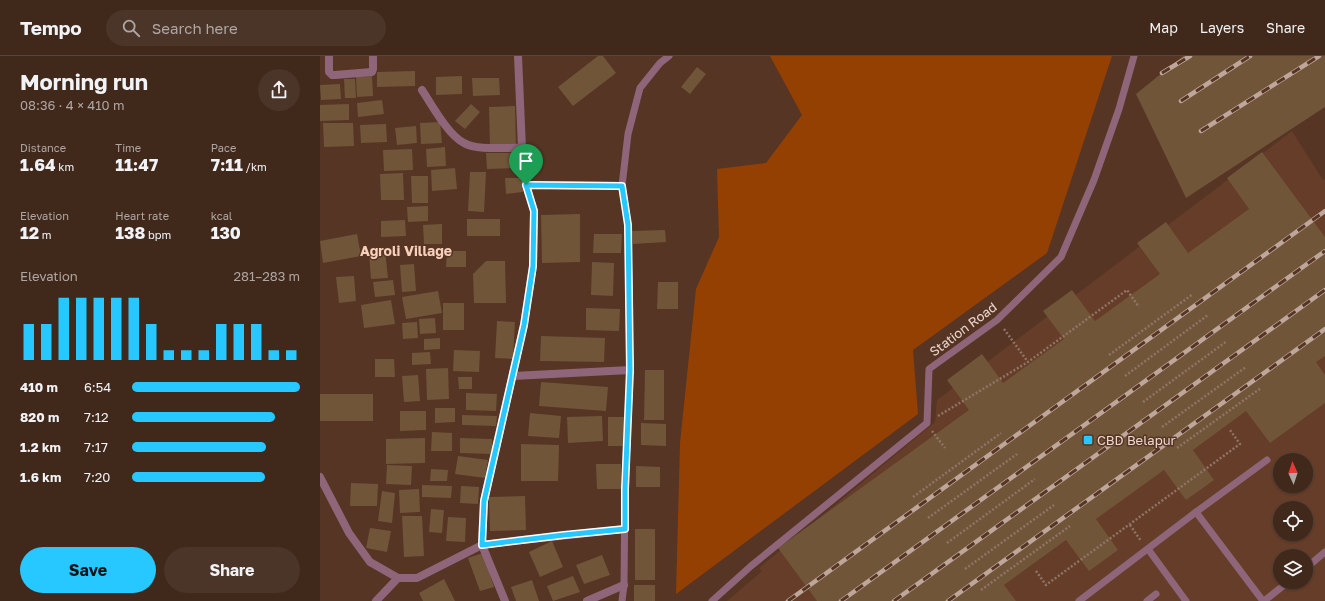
<!DOCTYPE html>
<html lang="en">
<head>
<meta charset="utf-8">
<style>
	body { margin:0; font-family:"Golos Text",sans-serif; background:#4b3428; color:#f1f3f6; height:100vh; display:flex; flex-direction:column; font-size:15px; white-space:nowrap }
	* { box-sizing:border-box; margin:0 }
	p { font-size:13px; color:#aea6a3 }
	.icon { flex:none; width:22px; height:22px; fill:none; stroke:currentColor; stroke-width:2; stroke-linecap:round; stroke-linejoin:round }
	.map { position:relative; flex:1; overflow:hidden }
	.drawer { display:flex; flex-direction:column; background:#40281b; width:320px }
	.drawer>* { flex:none }
	.needle { width:26px; rotate:357deg }
	.fabs { position:absolute; left:953px; top:397px; display:grid; gap:8px }
	.fabs a { display:grid; place-items:center; width:40px; height:40px; border-radius:50%; background:#40281b; box-shadow:0 1px 3px #0004,0 0 0 1px #59443a; font-size:20px }
	.pin { position:absolute; display:grid; place-items:center; width:34px; height:34px; color:#fff; margin:-41px -17px; border-radius:50% 50% 50% 0; rotate:-45deg; box-shadow:0 0 4px #0007 }
	.pin .icon { rotate:45deg }
	.round { display:grid; place-items:center; flex:none; width:42px; height:42px; border-radius:21px; background:#4b3428 }
	.head { display:flex; align-items:center; justify-content:space-between; height:68px; padding:0 20px }
	h1 { font-size:22px; font-weight:700; line-height:30px }
	.figures { display:grid; grid-template-columns:repeat(3,1fr); gap:6px; height:68px; padding:4px 20px }
	.figures div { display:grid; align-content:center }
	.figures b { font-size:17px; font-weight:700 }
	.figures small { font-size:11px; font-weight:400 }
	.figures p { font-size:11px }
	.chart { height:112px; padding:8px 20px }
	.chart p { display:flex; justify-content:space-between }
	.chart svg { width:100%; height:72px; margin-top:4px; stroke:#27c8ff; stroke-width:6 }
	.primary-button { display:flex; gap:8px; margin-top:auto; padding:8px 20px }
	.primary-button a { flex:1; height:46px; border-radius:24px; background:#27c8ff; color:#111; font-size:16px; font-weight:700; line-height:46px; text-align:center }
	.primary-button a+a { background:#4b3428; color:#f1f3f6 }
	ul { padding:0 20px; list-style:none; font-size:13px }
	li { display:grid; grid-template-columns:64px 48px 1fr; align-items:center; height:30px }
	li i { height:10px; border-radius:5px; background:#27c8ff }
	header { display:flex; align-items:center; gap:24px; box-sizing:border-box; height:56px; padding:0 20px; background:#40281b; border-bottom:1px solid #59443a }
	header strong { font-size:19px }
	nav { display:flex; gap:22px; margin-inline-start:auto; font-size:14px }
	.search { width:280px; height:36px; background:#4b3428; display:flex; align-items:center; gap:10px; box-sizing:border-box; padding:0 14px; border-radius:22px; color:#aea6a3; font-size:15px }
	main { display:flex; flex:1; min-height:0 }
	.map>svg:first-child { display:block }
</style>
</head>
<body>
<header>
<strong>Tempo</strong>
<div class="search"><svg class="icon" aria-label="search" viewBox="0 0 24 24"><circle cx="10" cy="10" r="6"/><path d="M15 15l6 6"/></svg>Search here</div>
<nav><a>Map</a><a>Layers</a><a>Share</a></nav>
</header>
<main>
<section class="drawer">
<div class="head"><div><h1>Morning run</h1><p>08:36 · 4 × 410 m</p></div><a class="round"><svg class="icon" aria-label="share" viewBox="0 0 24 24"><path d="M12 15V3M7 8l5-5 5 5M5 13v7h14v-7"/></svg></a></div>
<div class="figures">
<div><p>Distance</p><b>1.64<small> km</small></b></div>
<div><p>Time</p><b>11:47</b></div>
<div><p>Pace</p><b>7:11<small> /km</small></b></div>
</div>
<div class="figures">
<div><p>Elevation</p><b>12<small> m</small></b></div>
<div><p>Heart rate</p><b>138<small> bpm</small></b></div>
<div><p>kcal</p><b>130</b></div>
</div>
<div class="chart"><p><span>Elevation</span>281–283 m</p>
<svg viewBox="0 0 160 44" preserveAspectRatio="none"><path d="M5 44V22M15 44V22M25 44V6M35 44V6M45 44V6M55 44V6M65 44V6M75 44V22M85 44V38M95 44V38M105 44V38M115 44V22M125 44V22M135 44V22M145 44V38M155 44V38"/></svg>
</div>
<ul>
<li><b>410 m</b>6:54<i style="width:100%"></i></li>
<li><b>820 m</b>7:12<i style="width:85%"></i></li>
<li><b>1.2 km</b>7:17<i style="width:80%"></i></li>
<li><b>1.6 km</b>7:20<i style="width:79%"></i></li>
</ul>
<div class="primary-button"><a>Save</a><a>Share</a></div>
</section>
<div class="map">
<svg width="1005" height="545" viewBox="0 0 1005 545">
	<rect width="100%" height="100%" fill="#563524"/>
	<path fill="#653d28" fill-rule="evenodd" d="M972 75 1003 124 1005 123V545H407L442 515 439 512 615 366 617 344ZM960 404H986V430H960ZM960 452H986V478H960ZM960 500H986V526H960Z"/>
	<polygon fill="#954003" points="450,0 792,0 727,197 593,294 598,358 356,538 360,387 376,233 399,181 397,113 446,107 482,59"/>
	<g fill="#705539">
		<polygon points="278,0 283,0 296,17 253,50 238,31"/>
		<polygon points="863,0 1005,0 1005,51 866,142 816,38"/>
		<polygon points="377,11 386,18 370,38 361,31"/>
		<polygon points="95,15 95,30 57,31 57,16"/>
		<polygon points="52,20 53,40 37,41 36,21"/>
		<polygon points="142,20 142,38 116,39 116,21"/>
		<polygon points="152,22 179,22 180,39 153,40"/>
		<polygon points="24,23 35,23 36,42 25,42"/>
		<polygon points="20,28 21,43 1,44 0,29"/>
		<polygon points="62,44 64,58 38,61 37,47"/>
		<polygon points="29,48 29,64 0,65 0,49"/>
		<polygon points="151,48 160,56 145,73 135,65"/>
		<polygon points="195,50 196,90 170,90 169,51"/>
		<polygon points="120,66 122,87 101,88 100,67"/>
		<polygon points="3,67 33,67 34,90 4,91"/>
		<polygon points="66,68 67,86 41,87 40,69"/>
		<polygon points="96,70 97,87 77,89 75,72"/>
		<polygon points="125,91 126,110 107,111 106,93"/>
		<polygon points="92,93 93,114 64,115 63,94"/>
		<polygon points="942,96 1005,181 1005,300 996,306 1005,319 1005,347 950,387 926,355 873,394 894,424 866,444 844,414 776,463 798,494 769,515 746,484 684,529 696,545 497,545 458,492 649,354 627,324 662,298 683,327 744,283 723,255 752,234 775,265 840,218 817,187 846,166 868,197 929,153 907,122"/>
		<polygon points="166,97 197,97 198,112 167,113"/>
		<polygon points="135,112 137,133 112,135 111,114"/>
		<polygon points="150,116 166,116 164,156 148,155"/>
		<polygon points="83,117 84,144 61,144 60,118"/>
		<polygon points="91,120 108,120 108,147 92,147"/>
		<polygon points="185,122 202,122 203,136 186,138"/>
		<polygon points="108,150 108,165 88,166 87,151"/>
		<polygon points="260,158 260,206 222,207 221,159"/>
		<rect x="147" y="163" width="33" height="17"/>
		<polygon points="85,164 86,180 61,181 61,165"/>
		<polygon points="122,168 122,188 104,188 103,169"/>
		<polygon points="345,174 346,186 313,188 312,175"/>
		<polygon points="37,178 41,200 3,207 0,185"/>
		<polygon points="274,178 302,178 301,197 273,197"/>
		<polygon points="65,194 68,222 51,223 49,196"/>
		<polygon points="127,195 146,195 146,211 126,211"/>
		<polygon points="166,205 185,205 186,247 154,247 153,218"/>
		<polygon points="272,206 294,207 293,240 271,239"/>
		<polygon points="94,208 96,235 82,236 80,209"/>
		<polygon points="34,220 36,245 19,247 16,221"/>
		<polygon points="73,224 75,239 55,241 53,226"/>
		<polygon points="338,226 358,226 358,253 337,253"/>
		<polygon points="118,235 122,257 86,263 82,241"/>
		<polygon points="71,244 75,268 44,272 41,249"/>
		<rect x="123" y="247" width="21" height="27"/>
		<polygon points="266,252 300,253 299,275 266,274"/>
		<polygon points="115,262 116,277 100,278 99,263"/>
		<polygon points="177,265 195,266 193,303 175,302"/>
		<polygon points="97,266 98,282 83,283 82,267"/>
		<polygon points="221,280 285,282 284,306 220,305"/>
		<polygon points="120,282 120,293 104,294 104,283"/>
		<polygon points="134,294 160,295 159,316 133,315"/>
		<polygon points="110,296 111,308 92,309 92,297"/>
		<polygon points="55,303 74,303 75,321 55,321"/>
		<polygon points="128,312 129,343 107,344 106,313"/>
		<polygon points="325,314 344,314 344,364 324,364"/>
		<polygon points="98,319 100,345 84,346 82,320"/>
		<polygon points="138,321 152,321 152,333 139,333"/>
		<polygon points="221,326 288,331 286,355 219,350"/>
		<polygon points="146,337 177,338 176,355 146,354"/>
		<rect x="0" y="338" width="53" height="27"/>
		<polygon points="115,352 135,352 135,366 115,367"/>
		<polygon points="80,355 106,355 106,374 80,375"/>
		<polygon points="210,357 241,360 239,382 208,380"/>
		<polygon points="142,359 177,360 176,370 142,369"/>
		<polygon points="282,360 283,385 248,387 247,361"/>
		<rect x="288" y="361" width="16" height="29"/>
		<polygon points="321,367 346,368 346,390 321,389"/>
		<polygon points="112,376 132,377 132,395 111,395"/>
		<polygon points="105,382 105,407 66,408 66,383"/>
		<polygon points="140,382 172,383 172,398 140,397"/>
		<polygon points="201,388 239,389 238,425 201,425"/>
		<polygon points="138,400 168,404 165,422 135,418"/>
		<polygon points="276,408 301,408 301,433 277,433"/>
		<polygon points="67,409 92,410 91,429 66,428"/>
		<polygon points="316,410 340,411 340,431 316,431"/>
		<polygon points="111,413 128,414 127,425 110,425"/>
		<polygon points="31,427 58,428 57,450 30,450"/>
		<polygon points="102,429 132,430 131,442 102,441"/>
		<polygon points="141,430 159,431 158,448 140,447"/>
		<polygon points="99,433 100,456 80,457 79,434"/>
		<polygon points="62,435 75,437 72,467 58,465"/>
		<polygon points="205,440 206,474 170,475 169,441"/>
		<polygon points="111,453 124,454 122,477 109,476"/>
		<polygon points="82,460 102,460 104,500 84,501"/>
		<polygon points="128,461 146,462 145,486 126,485"/>
		<polygon points="50,472 71,475 67,496 46,492"/>
		<rect x="315" y="473" width="20" height="51"/>
		<polygon points="232,485 243,511 220,521 209,496"/>
		<polygon points="163,497 174,531 160,535 148,502"/>
		<polygon points="282,499 290,519 264,528 256,509"/>
		<polygon points="253,520 260,536 233,545 227,530"/>
		<polygon points="124,523 135,545 103,545 99,537"/>
		<polygon points="212,524 219,545 196,545 191,531"/>
		<rect x="314" y="529" width="21" height="16"/>
	</g>
	<g fill="none" stroke-linecap="round" stroke-linejoin="round">
		<g stroke="#917466" stroke-width="2.5" stroke-dasharray="2 2" stroke-linecap="butt">
			<polyline points="684,273 708,306"/>
			<polyline points="789,299 873,238"/>
			<polyline points="805,320 888,259"/>
			<polyline points="823,346 907,285"/>
			<polyline points="618,360 708,306 807,234 819,251"/>
			<polyline points="842,371 926,311"/>
			<polyline points="612,375 625,392"/>
			<polyline points="857,392 941,332"/>
			<polyline points="593,441 681,377"/>
			<polyline points="608,462 697,398"/>
			<polyline points="810,469 821,485"/>
			<polyline points="627,487 715,423"/>
			<polyline points="645,513 734,449"/>
			<polyline points="716,515 726,529 920,388 910,374"/>
			<polyline points="661,534 750,470"/>
		</g>
		<g stroke="#8f657a" stroke-width="7">
			<polyline points="876,456 947,404"/>
			<polyline points="828,493 866,545"/>
			<polyline points="986,512 1005,496"/>
			<polyline points="302,545 304,529 305,433 310,314 308,169 302,130 308,78 320,32 340,7 349,0"/>
			<polyline points="392,545 431,510 607,367 609,313 677,264 741,201 774,124 799,53 814,0"/>
			<polyline points="759,545 876,456 943,545"/>
			<polyline points="827,545 836,538"/>
			<polyline points="944,545 968,526"/>
		</g>
		<g stroke="#8f657a" stroke-width="8">
			<polyline points="9,0 9,16 12,19 15,19 52,16 53,13 53,0"/>
			<path d="M102 34C112 49 128 79 144 87 158 95 186 91 202 92"/>
			<polyline points="206,129 302,130"/>
			<polyline points="193,320 310,314"/>
			<polyline points="0,421 29,477 50,506 78,522"/>
			<polyline points="56,545 78,522 97,522 162,489 164,445 204,269 213,210 214,155 206,129 202,92 198,0"/>
			<polyline points="185,545 162,489 202,484 305,473"/>
			<polyline points="267,545 304,529"/>
		</g>
		<defs>
			<g id="rail">
				<polyline points="842,17 870,0"/>
				<polyline points="861,45 930,0"/>
				<polyline points="881,75 999,0"/>
				<polyline points="468,545 1005,155"/>
				<polyline points="521,545 1005,195"/>
				<polyline points="574,545 1005,234"/>
				<polyline points="628,545 1005,273"/>
			</g>
		</defs>
		<use href="#rail" stroke="#bfa69a" stroke-width="4.5"/>
		<use href="#rail" stroke="#563524" stroke-width="3" stroke-dasharray="9" stroke-linecap="butt"/>
	</g>
	<g fill="none" stroke-linecap="round" stroke-linejoin="round">
		<defs>
			<polygon id="route" points="206,129 302,130 308,169 310,314 305,433 305,473 244,479 162,489 164,445 204,269 213,210 214,155"/>
		</defs>
		<use href="#route" stroke="#fff" stroke-width="8"/>
		<use href="#route" stroke="#27c8ff" stroke-width="5"/>
	</g>
	<rect fill="#27c8ff" stroke="#563524" stroke-width="1.5" x="763" y="379" width="10" height="10" rx="2"/>
	<g text-anchor="middle" stroke-width="3" stroke-linejoin="round" paint-order="stroke">
		<g font-size="13" fill="#edd8ce" stroke="#563524">
			<text transform="translate(643 273) rotate(-37)" y="5">Station Road</text>
		</g>
		<g font-size="13" fill="#edd8ce" stroke="#563524" text-anchor="start">
			<text x="777" y="389">CBD Belapur</text>
		</g>
		<g font-size="14" font-weight="bold" fill="#f9d0bb" stroke="#563524">
			<text x="86" y="200">Agroli Village</text>
		</g>
	</g>
</svg>
<div class="fabs">
<a><svg class="needle" viewBox="-14 -14 28 28"><path d="M0-13l5 13h-10z" fill="#e53935"/><path d="M0 13l5-13h-10z" fill="#aea6a3"/></svg></a>
<a><svg class="icon" aria-label="locate" viewBox="0 0 24 24"><circle cx="12" cy="12" r="6"/><path d="M12 2v4M12 18v4M2 12h4M18 12h4"/></svg></a>
<a><svg class="icon" aria-label="layers" viewBox="0 0 24 24"><path d="M12 4l9 5-9 5-9-5zM3 14l9 5 9-5"/></svg></a>
</div>
<div class="pin" style="left:206px;top:129px;background:#1e9e55"><svg class="icon" aria-label="arrive" viewBox="0 0 24 24"><path d="M6 21V4h12l-3 4 3 4H6"/></svg></div>
</div>
</main>
</body>
</html>
